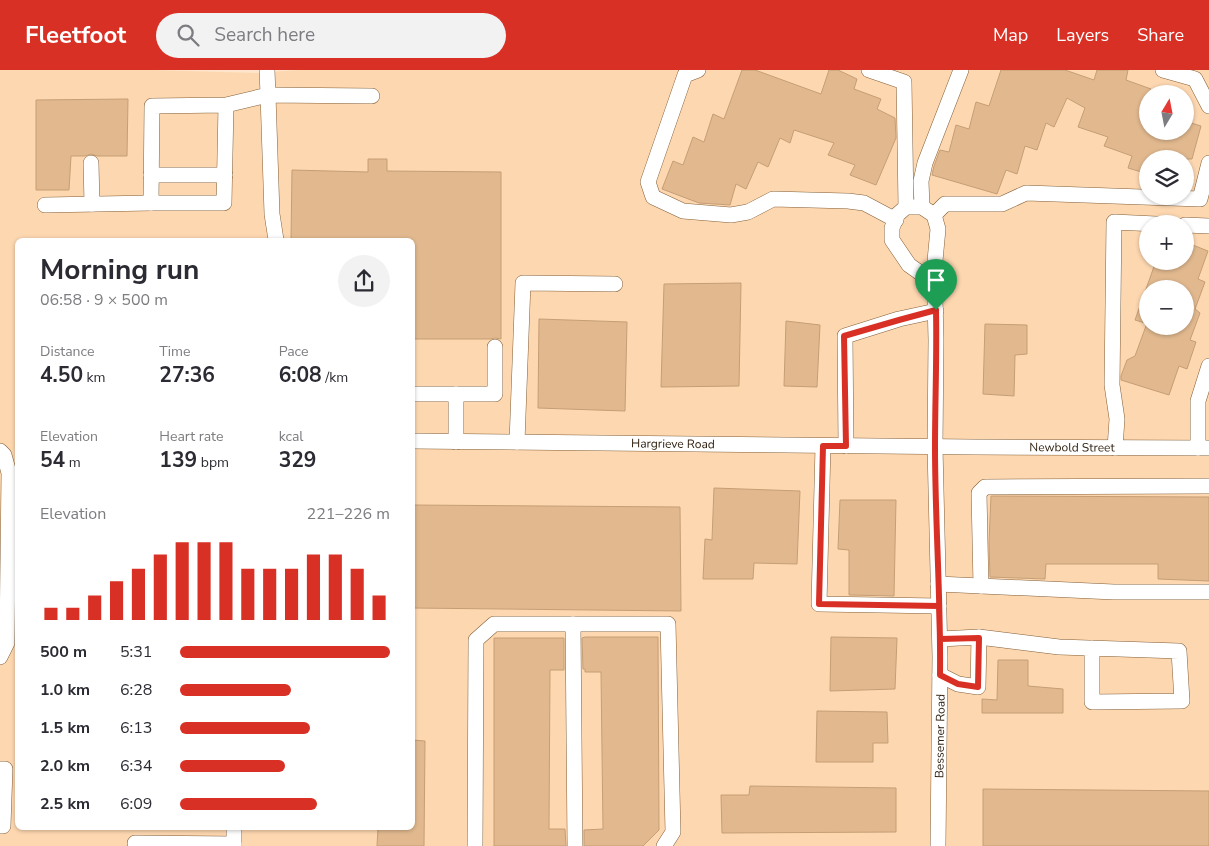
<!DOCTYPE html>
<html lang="en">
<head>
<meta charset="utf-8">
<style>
	body { margin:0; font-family:"Nunito Sans",sans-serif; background:#f2f2f3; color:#2b2b33; height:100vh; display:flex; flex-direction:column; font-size:19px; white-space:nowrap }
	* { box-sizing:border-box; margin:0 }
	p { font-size:16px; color:#7c7c81 }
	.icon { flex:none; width:28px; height:28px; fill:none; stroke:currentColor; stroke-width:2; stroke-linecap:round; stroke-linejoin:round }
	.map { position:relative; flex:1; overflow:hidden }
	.panel { position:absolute; left:15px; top:168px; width:400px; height:592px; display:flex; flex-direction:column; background:#fff; border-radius:8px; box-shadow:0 1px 4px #0004 }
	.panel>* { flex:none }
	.needle { width:32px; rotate:10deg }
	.buttons { position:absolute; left:1139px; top:15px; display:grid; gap:10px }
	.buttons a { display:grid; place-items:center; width:55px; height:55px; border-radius:50%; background:#fff; box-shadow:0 1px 4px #0004; font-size:25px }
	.pin { position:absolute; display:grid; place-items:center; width:42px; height:42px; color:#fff; margin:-51px -21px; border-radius:50% 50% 50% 0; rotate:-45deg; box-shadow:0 0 5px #0007 }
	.pin .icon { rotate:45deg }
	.round { display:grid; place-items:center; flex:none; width:52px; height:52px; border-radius:26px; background:#f2f2f3 }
	.headline { display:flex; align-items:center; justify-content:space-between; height:85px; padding:0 25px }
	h1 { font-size:28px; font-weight:700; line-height:38px }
	.stats { display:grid; grid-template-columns:repeat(3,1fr); gap:8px; height:85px; padding:5px 25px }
	.stats div { display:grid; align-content:center }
	.stats b { font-size:21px; font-weight:700 }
	.stats small { font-size:14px; font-weight:400 }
	.stats p { font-size:14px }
	.chart { height:140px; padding:10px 25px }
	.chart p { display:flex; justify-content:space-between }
	.chart svg { width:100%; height:90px; margin-top:5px; stroke:#d93025; stroke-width:6 }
	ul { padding:0 25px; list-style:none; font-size:16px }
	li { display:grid; grid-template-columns:80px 60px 1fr; align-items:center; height:38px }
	li i { height:12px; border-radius:6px; background:#d93025 }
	header { display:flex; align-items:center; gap:30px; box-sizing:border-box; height:70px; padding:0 25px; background:#d93025; color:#fff }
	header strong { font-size:24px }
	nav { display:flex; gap:28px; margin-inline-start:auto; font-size:18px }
	.search { width:350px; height:45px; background:#f2f2f3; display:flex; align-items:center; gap:12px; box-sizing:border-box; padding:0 18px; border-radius:28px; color:#7c7c81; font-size:19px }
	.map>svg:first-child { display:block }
</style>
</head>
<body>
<header>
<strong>Fleetfoot</strong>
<div class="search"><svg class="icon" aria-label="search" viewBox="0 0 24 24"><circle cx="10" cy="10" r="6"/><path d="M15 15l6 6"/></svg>Search here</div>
<nav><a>Map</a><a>Layers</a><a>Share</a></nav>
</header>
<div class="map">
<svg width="1209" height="776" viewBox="0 0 1209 776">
	<rect width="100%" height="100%" fill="#fee4cb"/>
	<path fill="#fdd7b0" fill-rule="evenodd" d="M0 0H152L256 3 299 0H1209V776H0ZM1148 24H1185V61H1148ZM1148 89H1185V126H1148ZM1148 154H1185V191H1148ZM18 170H412V758H18ZM1148 219H1185V256H1148Z"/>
	<g fill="#e2b98f" stroke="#c69e75">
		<polygon points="742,0 755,0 821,24 829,0 838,0 857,9 854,19 881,29 877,39 895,48 896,68 876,115 850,105 855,95 828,85 834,73 794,60 790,73 780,68 768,97 758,92 746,119 736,114 730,135 699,133 662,119 673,91 683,95 693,67 704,72 713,44 724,49"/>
		<polygon points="1001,0 1065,0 1094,10 1097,0 1128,0 1126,10 1151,19 1149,24 1148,24 1148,61 1185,61 1185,51 1201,56 1192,89 1148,89 1148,104 1128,98 1132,86 1104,76 1108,67 1078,57 1085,38 1067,28 1054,57 1046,53 1037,80 1025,76 1017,104 1006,100 997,124 932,105 934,96 940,80 949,82 956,55 969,59 976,32 989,36"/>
		<polygon points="128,29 127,86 97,86 91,84 85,86 71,86 69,120 36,120 36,30"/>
		<polygon points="368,89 387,89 387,101 501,102 501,269 495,268 490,269 412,269 412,170 291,170 292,100 368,102"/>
		<polygon points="1185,172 1208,181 1198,209 1205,212 1195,239 1200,243 1190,270 1196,272 1187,299 1179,296 1169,325 1121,310 1121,306 1127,290 1135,286 1146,256 1185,256 1185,219 1148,219 1148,254 1135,250 1156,191 1185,191"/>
		<polygon points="741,213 739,316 661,317 664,214"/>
		<polygon points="539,249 627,252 625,341 538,338"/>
		<polygon points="786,251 820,255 817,317 784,316"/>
		<polygon points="985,254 1027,255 1027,284 1015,285 1014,326 983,324"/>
		<polygon points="714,418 800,421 797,494 754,493 753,509 703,509 705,469 712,470"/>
		<polygon points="991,426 1209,427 1209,511 1158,509 1158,494 1046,494 1045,509 990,507 989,472"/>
		<polygon points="840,430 896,430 894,526 849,525 849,480 838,479"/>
		<polygon points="412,435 680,437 681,541 412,538"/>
		<polygon points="585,567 658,567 659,760 643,776 584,776 584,760 603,759 601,602 585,602 585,599 583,599 582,568"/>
		<polygon points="831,567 897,568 895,619 830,621"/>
		<polygon points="494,568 564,568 564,600 550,600 549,759 565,759 566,776 494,776"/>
		<polygon points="998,590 1028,590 1028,616 1063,619 1063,643 982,643 982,629 997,630"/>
		<polygon points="817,641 887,642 888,673 873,673 873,692 816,692"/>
		<polygon points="412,670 425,671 424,776 377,776 378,758 412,758"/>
		<polygon points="750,716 896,718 896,762 722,763 721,725 749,725"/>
		<polygon points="983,719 1209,721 1209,776 983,776"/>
	</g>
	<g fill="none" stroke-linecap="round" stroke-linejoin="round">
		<defs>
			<g id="minor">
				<polyline points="698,0 685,5 648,112 653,127 683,141 731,145 748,142 773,129 848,131 864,133 896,150"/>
				<polyline points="869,0 904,12 906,137"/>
				<polyline points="1163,0 1195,9 1209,36"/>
				<polyline points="226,35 224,133 151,133 152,36 226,35 268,25 267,0"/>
				<polyline points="91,93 92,134"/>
				<polyline points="151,105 225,105"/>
				<polyline points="45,135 151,133"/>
				<polyline points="922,137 921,111 925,93 961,0"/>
				<polyline points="934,145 945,134 1002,134 1026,123 1200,129 1209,93"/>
				<polyline points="1185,155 1209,156"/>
				<polyline points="276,170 272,144 268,25 372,26"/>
				<polyline points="933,212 909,195 892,170 892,158 897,145 906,137 922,137 934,145 938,159 933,212 935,229 936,270 935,377 940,587 938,776"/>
				<polyline points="412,324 495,324 495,277"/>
				<polyline points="456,324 456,372"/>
				<path id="s1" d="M412 371 973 377 1209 378"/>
				<polyline points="517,372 523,213 615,214"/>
				<polyline points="823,376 819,534 939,536"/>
				<polyline points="846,376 845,266 899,249 936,241"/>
				<polyline points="1115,378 1117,349 1112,315 1114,152 1156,154"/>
				<polyline points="1198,378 1198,331 1209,296"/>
				<polyline points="0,381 4,385 9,403 7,573 0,587"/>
				<polyline points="938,514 1114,522 1209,522"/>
				<polyline points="981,516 979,423 985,417 1209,416"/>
				<polyline points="573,554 575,776"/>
				<polyline points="979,567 1059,577 1179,581 1182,631 1092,632 1092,578"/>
				<polyline points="940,569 979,567 978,617 958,614 940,605"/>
				<polyline points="0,699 5,699 3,756 0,756"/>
				<polyline points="234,758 234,776"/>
				<polyline points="135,773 234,774"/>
				<polyline points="475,776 476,570 494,554 668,554 673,762 664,776"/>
			</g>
		</defs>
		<use href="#minor" stroke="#835f37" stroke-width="16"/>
		<use href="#minor" stroke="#fff" stroke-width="15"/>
	</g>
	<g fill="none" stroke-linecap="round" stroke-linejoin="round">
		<defs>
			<path id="route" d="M936 240 899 250 844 266 846 376H823L819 534 939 536 940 569 979 568 978 617 958 614 940 605C941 529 935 453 935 377 935 332 937 286 936 240"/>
		</defs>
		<use href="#route" stroke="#fff" stroke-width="10"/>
		<use href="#route" stroke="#d93025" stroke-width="6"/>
	</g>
	<g text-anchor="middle" stroke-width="4" stroke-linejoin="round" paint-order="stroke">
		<g font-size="12" fill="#2b1c0b" stroke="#fff">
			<text dy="4" stroke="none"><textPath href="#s1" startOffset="261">Hargrieve Road</textPath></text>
			<text dy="4" stroke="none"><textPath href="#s1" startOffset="660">Newbold Street</textPath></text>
			<text transform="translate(940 666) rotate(-89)" y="4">Bessemer Road</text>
		</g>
	</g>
</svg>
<div class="buttons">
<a><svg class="needle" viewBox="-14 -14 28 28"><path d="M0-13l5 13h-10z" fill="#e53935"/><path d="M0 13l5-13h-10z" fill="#7c7c81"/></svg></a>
<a><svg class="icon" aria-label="layers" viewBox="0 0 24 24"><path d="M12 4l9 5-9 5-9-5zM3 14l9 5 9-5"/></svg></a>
<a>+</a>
<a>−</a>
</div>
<div class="pin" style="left:936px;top:240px;background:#1e9e55"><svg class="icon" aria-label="arrive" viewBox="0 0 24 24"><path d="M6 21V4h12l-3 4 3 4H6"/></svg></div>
<section class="panel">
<div class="headline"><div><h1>Morning run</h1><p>06:58 · 9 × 500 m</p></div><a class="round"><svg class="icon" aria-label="share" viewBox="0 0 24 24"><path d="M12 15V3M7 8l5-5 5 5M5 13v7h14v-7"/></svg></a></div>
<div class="stats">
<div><p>Distance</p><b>4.50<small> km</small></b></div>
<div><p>Time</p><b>27:36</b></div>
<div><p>Pace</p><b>6:08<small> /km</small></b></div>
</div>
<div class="stats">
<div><p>Elevation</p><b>54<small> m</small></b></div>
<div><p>Heart rate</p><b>139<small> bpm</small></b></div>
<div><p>kcal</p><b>329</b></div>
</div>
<div class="chart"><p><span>Elevation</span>221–226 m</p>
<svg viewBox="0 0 160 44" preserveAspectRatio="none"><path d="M5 44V38M15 44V38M25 44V32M35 44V25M45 44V19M55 44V12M65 44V6M75 44V6M85 44V6M95 44V19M105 44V19M115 44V19M125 44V12M135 44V12M145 44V19M155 44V32"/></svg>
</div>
<ul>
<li><b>500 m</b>5:31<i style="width:100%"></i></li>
<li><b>1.0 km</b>6:28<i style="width:53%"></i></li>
<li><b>1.5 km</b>6:13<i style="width:62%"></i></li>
<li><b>2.0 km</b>6:34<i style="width:50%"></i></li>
<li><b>2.5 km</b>6:09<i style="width:65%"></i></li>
</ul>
</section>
</div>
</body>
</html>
